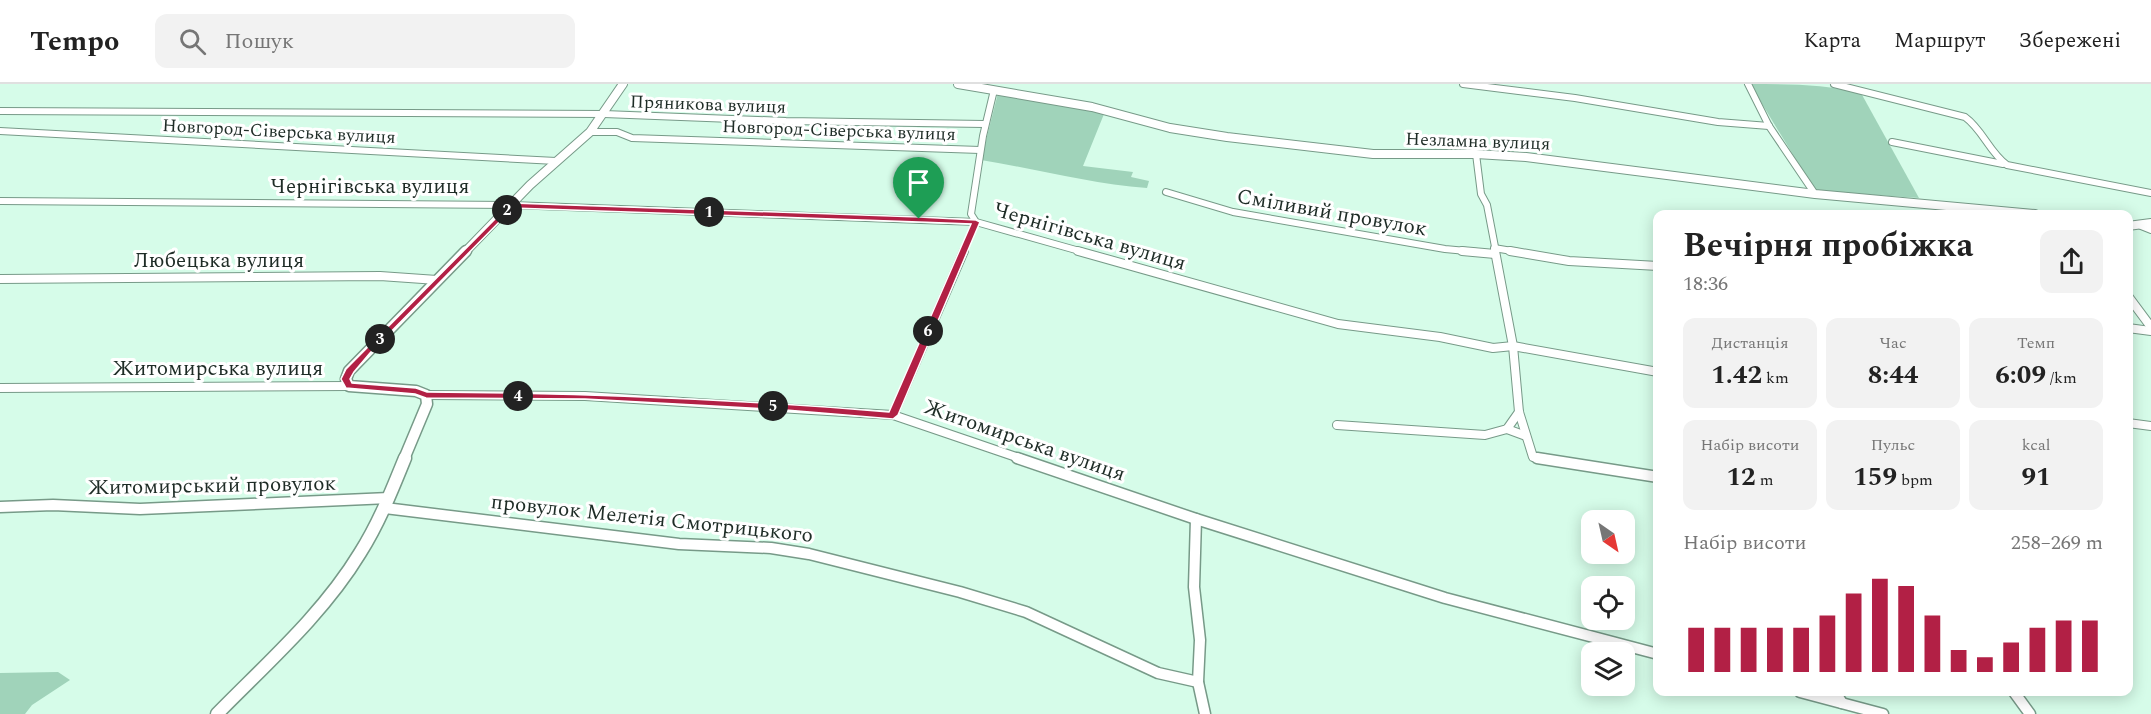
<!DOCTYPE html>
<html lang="uk">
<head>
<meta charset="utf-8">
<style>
	body { margin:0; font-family:Spectral,serif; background:#f2f2f2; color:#222; height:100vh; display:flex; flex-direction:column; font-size:22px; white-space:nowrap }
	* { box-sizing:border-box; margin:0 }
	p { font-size:20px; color:#767676 }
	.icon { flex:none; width:33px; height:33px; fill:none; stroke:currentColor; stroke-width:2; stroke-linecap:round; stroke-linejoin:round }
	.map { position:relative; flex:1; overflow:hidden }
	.panel { position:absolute; left:1653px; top:126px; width:480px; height:486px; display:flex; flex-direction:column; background:#fff; border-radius:12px; box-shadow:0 3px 15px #0003 }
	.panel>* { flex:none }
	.needle { width:39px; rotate:146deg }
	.buttons { position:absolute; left:1581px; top:426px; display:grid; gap:12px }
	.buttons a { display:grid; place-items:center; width:54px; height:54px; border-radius:12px; background:#fff; box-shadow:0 3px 15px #0003; font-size:30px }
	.pin { position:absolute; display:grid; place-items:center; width:51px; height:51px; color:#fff; margin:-62px -26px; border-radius:50% 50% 50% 0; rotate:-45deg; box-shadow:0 0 6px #0007 }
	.pin .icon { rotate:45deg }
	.km { position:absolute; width:30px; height:30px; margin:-15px; border-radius:50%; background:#222; color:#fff; font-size:16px; line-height:30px; text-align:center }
	.round { display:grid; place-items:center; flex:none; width:63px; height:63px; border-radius:12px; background:#f2f2f2 }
	.head { display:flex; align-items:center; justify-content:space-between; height:102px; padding:0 30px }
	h1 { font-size:33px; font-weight:700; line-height:45px }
	.metrics { display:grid; grid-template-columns:repeat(3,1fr); gap:9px; height:102px; padding:6px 30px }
	.metrics div { display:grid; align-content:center; border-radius:12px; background:#f2f2f2; text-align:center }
	.metrics b { font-size:26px; font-weight:700 }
	.metrics small { font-size:16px; font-weight:400 }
	.metrics p { font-size:16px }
	.chart { height:168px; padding:12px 30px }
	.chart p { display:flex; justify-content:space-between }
	.chart svg { width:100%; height:108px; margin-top:6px; stroke:#b22045; stroke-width:6 }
	header { display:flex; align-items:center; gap:36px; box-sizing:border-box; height:84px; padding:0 30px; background:#fff; border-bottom:2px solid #e0e0e0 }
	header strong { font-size:28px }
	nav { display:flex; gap:33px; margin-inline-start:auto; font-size:21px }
	.search { width:420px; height:54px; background:#f2f2f2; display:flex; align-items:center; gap:15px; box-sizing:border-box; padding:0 21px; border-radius:12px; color:#767676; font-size:22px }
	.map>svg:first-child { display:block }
</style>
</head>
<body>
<header>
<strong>Tempo</strong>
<div class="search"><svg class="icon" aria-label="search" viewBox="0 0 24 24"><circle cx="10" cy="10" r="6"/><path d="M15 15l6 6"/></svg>Пошук</div>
<nav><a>Карта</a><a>Маршрут</a><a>Збережені</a></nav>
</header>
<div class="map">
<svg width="2151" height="630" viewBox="0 0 2151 630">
	<rect width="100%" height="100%" fill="#d6fce9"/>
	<g fill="#a0d3ba">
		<path d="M1750 0C1787 0 1825 0 1861 9L1919 114 1815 107Z"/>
		<path d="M998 9 1090 25 1104 30 1083 82 1133 88 1131 93 1149 97 1147 104C1091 100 1037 85 981 76Z"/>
		<polygon points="58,588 70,596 32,621 25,630 0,630 0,589"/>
	</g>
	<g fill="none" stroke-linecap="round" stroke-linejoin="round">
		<defs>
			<g id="minor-far2">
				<polyline points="1463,0 1575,14 1718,38 1769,42"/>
				<polyline points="1748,0 1769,42 1815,110"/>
				<path d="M1834 0 1965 33C1983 46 1989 68 2007 81L2151 109"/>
				<polyline points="0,27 604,30 786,37 984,40"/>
				<polyline points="0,47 556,77"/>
				<polyline points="590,48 617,48 632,54 980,66"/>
				<polyline points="1892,58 2003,80"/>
				<polyline points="1476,70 1481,110 1487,121 1496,168"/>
				<polyline points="1166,108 1233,128 1445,165 1477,168"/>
				<polyline points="0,117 511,121 976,138 1083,168"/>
				<polyline points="2141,142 2151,146"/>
				<polyline points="1494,164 1518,168"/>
				<polyline points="963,168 976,138 971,130 983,52 994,6"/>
			</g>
			<g id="minor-far1">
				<polyline points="1078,167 1338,240 1440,253 1493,264 1513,262 1658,288"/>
				<polyline points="1462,167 1495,170"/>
				<polyline points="1495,167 1513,262 1519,328 1533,373 1546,375"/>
				<polyline points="1510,167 1569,177 1658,182"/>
				<polyline points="0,195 380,192 437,196"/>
				<polyline points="2128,212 2151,243"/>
				<polyline points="2128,244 2151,247"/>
				<polyline points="0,304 349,302"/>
				<polyline points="426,311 585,312 893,331 1022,375"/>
				<polyline points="893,331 964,167"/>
				<polyline points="2128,339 2151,342"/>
				<polyline points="1337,341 1485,351 1507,345 1519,328"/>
				<polyline points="1507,345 1526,352"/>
			</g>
			<g id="minor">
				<polyline points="1017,374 1196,435 1445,514 1658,570"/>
				<polyline points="1537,374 1658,393"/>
				<polyline points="0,423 53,421 140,425 389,414"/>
				<polyline points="385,424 679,460 771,464 809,470 960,508 1026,528 1158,589 1198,598"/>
				<polyline points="1196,435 1194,503 1200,556 1198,598 1205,630"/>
				<polyline points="1800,608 1883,630"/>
				<polyline points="1835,608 1842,619"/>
				<polyline points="2014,608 2030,630"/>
			</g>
			<g id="tertiary-far2">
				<polyline points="958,0 1092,23 1170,44 1227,53 1373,70 1476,70 1526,73 1815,110 2035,130"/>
				<polyline points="2128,142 2151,139"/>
				<polyline points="465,168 530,101 590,48 623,0"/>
			</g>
			<polyline id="tertiary-far1" points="404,375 427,320 426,311 416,307 349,302 346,295 349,287 466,167"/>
			<path id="tertiary" d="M217 630C267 579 323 530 360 469 379 439 392 406 405 374"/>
		</defs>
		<use href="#minor-far2" stroke="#779a88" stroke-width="8"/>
		<use href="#minor-far1" stroke="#779a88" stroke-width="10"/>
		<use href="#minor" stroke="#779a88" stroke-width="13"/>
		<use href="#tertiary-far2" stroke="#779a88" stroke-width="10"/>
		<use href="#tertiary-far1" stroke="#779a88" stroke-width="13"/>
		<use href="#tertiary" stroke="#779a88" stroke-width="15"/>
		<use href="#minor-far2" stroke="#fff" stroke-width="6"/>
		<use href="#minor-far1" stroke="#fff" stroke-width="8"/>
		<use href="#minor" stroke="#fff" stroke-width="10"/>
		<use href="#tertiary-far2" stroke="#fff" stroke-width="8"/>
		<use href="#tertiary-far1" stroke="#fff" stroke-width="10"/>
		<use href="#tertiary" stroke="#fff" stroke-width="12"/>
	</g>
	<path fill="#b22045" stroke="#fff" stroke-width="1.5" fill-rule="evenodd" d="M511 119 919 133 976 136 980 138 898 331 893 335 786 326 585 315 426 314 415 310 346 304 341 295 346 285ZM513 124 919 138 971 140 889 328C734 315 583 309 427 308L416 304 352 299 350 295 354 288 370 269Z"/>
	<g text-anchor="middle" stroke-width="6" stroke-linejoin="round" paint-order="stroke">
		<g font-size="18" fill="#1e2c26" stroke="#fff">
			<text transform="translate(708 20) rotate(2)" y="6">Пряникова вулиця</text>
			<text transform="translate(839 46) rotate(2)" y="6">Новгород-Сіверська вулиця</text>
			<text transform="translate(279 47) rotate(3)" y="6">Новгород-Сіверська вулиця</text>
			<text transform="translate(1478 57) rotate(2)" y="6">Незламна вулиця</text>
		</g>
		<g font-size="21" fill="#1e2c26" stroke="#fff">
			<text x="370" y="109">Чернігівська вулиця</text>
			<text transform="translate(1332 128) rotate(10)" y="7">Сміливий провулок</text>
			<text transform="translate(1090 152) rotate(16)" y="7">Чернігівська вулиця</text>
			<text x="219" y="183">Любецька вулиця</text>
			<text x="218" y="291">Житомирська вулиця</text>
			<text transform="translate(1025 356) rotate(19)" y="7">Житомирська вулиця</text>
			<text transform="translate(212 401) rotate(-1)" y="7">Житомирський провулок</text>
			<text transform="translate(652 434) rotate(6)" y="7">провулок Мелетія Смотрицького</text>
		</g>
	</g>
</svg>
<div class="buttons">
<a><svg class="needle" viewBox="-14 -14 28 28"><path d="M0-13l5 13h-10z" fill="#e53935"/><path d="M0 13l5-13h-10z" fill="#767676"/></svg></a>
<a><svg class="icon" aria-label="locate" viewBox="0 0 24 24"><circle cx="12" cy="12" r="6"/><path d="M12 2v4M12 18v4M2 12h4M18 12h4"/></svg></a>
<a><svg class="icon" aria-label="layers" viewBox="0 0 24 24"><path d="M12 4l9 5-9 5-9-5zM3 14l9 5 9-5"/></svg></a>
</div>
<div class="pin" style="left:919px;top:135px;background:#1e9e55"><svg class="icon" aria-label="arrive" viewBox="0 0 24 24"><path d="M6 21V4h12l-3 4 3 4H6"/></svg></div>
<b class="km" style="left:709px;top:128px">1</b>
<b class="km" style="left:507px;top:126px">2</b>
<b class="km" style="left:380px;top:255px">3</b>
<b class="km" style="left:518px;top:312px">4</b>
<b class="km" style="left:773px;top:322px">5</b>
<b class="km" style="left:928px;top:247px">6</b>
<section class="panel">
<div class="head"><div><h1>Вечірня пробіжка</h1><p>18:36</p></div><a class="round"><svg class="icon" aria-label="share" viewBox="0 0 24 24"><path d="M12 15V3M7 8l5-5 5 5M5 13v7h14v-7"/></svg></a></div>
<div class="metrics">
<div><p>Дистанція</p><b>1.42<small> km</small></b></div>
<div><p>Час</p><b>8:44</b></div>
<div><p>Темп</p><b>6:09<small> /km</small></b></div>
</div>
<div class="metrics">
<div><p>Набір висоти</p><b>12<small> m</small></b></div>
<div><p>Пульс</p><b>159<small> bpm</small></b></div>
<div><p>kcal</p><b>91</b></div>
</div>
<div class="chart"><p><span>Набір висоти</span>258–269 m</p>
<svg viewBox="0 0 160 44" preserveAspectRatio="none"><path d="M5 44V26M15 44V26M25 44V26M35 44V26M45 44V26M55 44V21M65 44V12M75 44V6M85 44V9M95 44V21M105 44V35M115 44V38M125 44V32M135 44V26M145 44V23M155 44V23"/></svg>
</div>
</section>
</div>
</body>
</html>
